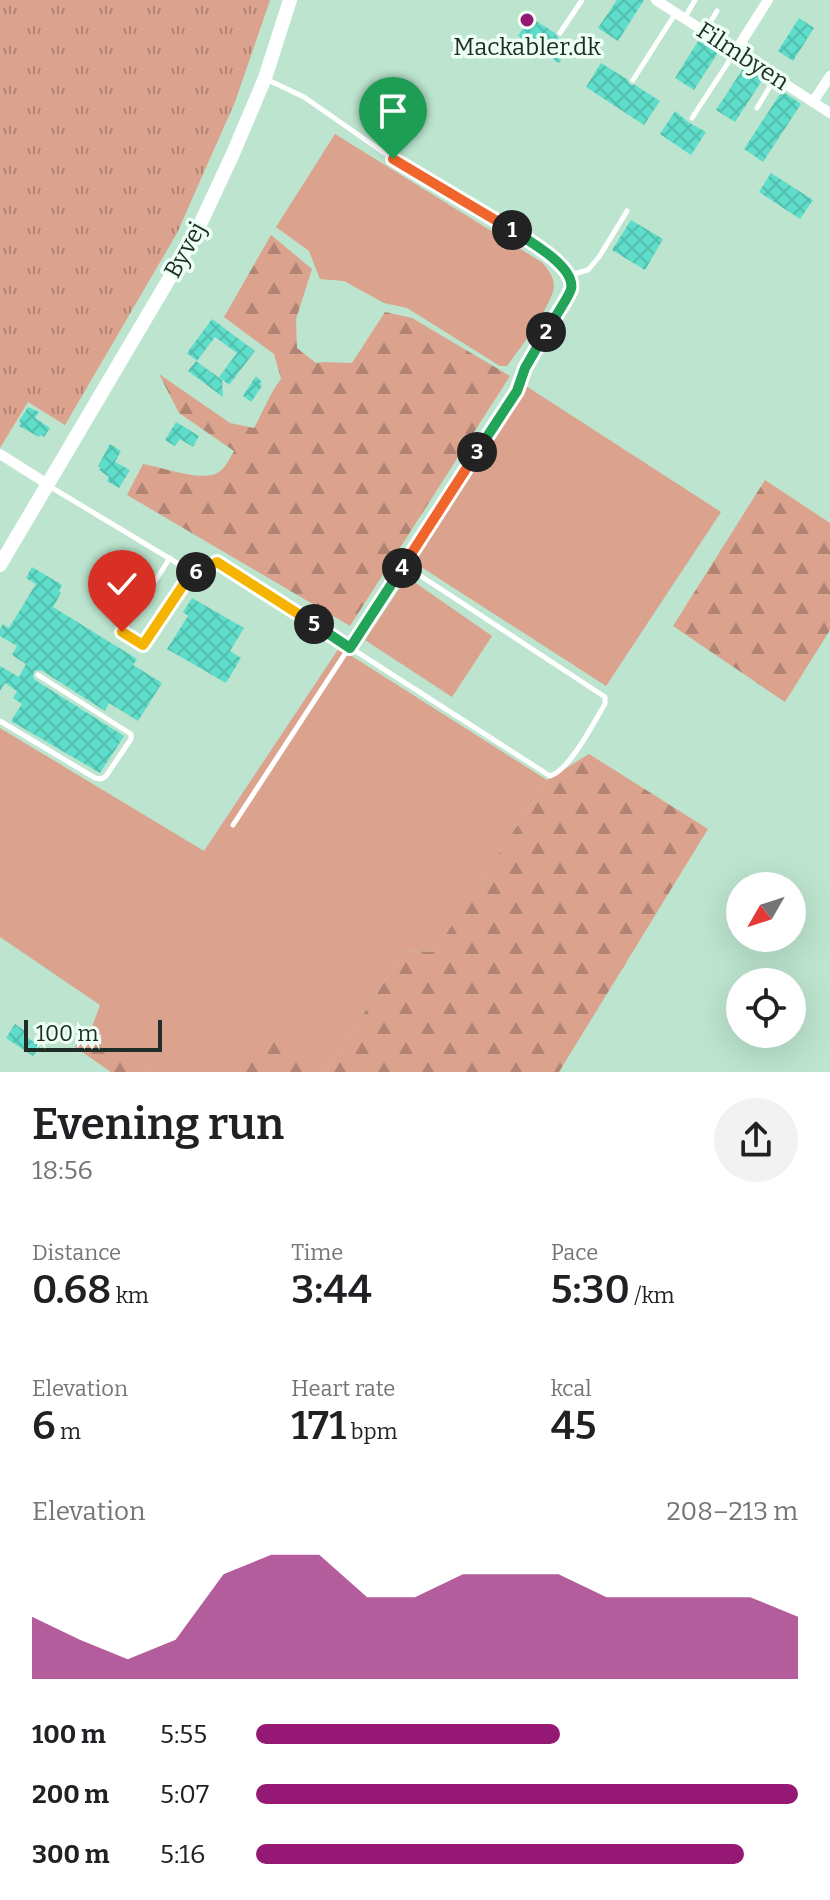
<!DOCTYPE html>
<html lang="en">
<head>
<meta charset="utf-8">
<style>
	body { margin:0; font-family:Bitter,serif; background:#f2f2f2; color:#202124; height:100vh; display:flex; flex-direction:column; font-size:30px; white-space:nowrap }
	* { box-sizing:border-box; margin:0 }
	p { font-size:26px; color:#757577 }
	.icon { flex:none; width:44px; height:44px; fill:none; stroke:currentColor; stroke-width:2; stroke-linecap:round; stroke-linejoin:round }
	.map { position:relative; height:1072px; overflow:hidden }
	.sheet { display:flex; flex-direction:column; background:#fff; flex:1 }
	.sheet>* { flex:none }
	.needle { width:52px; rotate:231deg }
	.fabs { position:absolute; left:726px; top:872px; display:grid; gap:16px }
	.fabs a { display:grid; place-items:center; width:80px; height:80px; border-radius:50%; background:#fff; box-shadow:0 8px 32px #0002; font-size:40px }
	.scale { position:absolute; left:24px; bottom:20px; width:138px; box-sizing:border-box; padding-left:8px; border:4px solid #1e2e26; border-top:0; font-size:22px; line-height:28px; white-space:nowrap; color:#1e2e26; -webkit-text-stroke:6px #eefff6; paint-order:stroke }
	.pin { position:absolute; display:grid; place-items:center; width:68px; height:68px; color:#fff; margin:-82px -34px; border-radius:50% 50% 50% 0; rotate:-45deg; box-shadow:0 0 8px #0007 }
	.pin .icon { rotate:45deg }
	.km { position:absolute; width:40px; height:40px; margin:-20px; border-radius:50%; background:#222; color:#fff; font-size:22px; line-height:40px; text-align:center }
	.round { display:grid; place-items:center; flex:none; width:84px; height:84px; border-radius:42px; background:#f2f2f2 }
	.headline { display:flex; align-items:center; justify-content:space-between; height:136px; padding:0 32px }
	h1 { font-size:44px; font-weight:600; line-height:60px }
	.figures { display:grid; grid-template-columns:repeat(3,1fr); gap:12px; height:136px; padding:8px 32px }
	.figures div { display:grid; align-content:center }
	.figures b { font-size:40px; font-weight:600 }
	.figures small { font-size:22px; font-weight:400 }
	.figures p { font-size:22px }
	.chart { height:224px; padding:16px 32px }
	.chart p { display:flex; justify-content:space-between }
	.chart svg { width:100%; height:144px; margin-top:8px; fill:#951974; opacity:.7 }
	ul { padding:0 32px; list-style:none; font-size:26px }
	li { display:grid; grid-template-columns:128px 96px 1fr; align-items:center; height:60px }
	li i { height:20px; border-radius:10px; background:#951974 }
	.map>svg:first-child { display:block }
</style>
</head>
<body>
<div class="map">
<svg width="830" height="1072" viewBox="0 0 830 1072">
	<defs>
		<pattern id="grass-tufts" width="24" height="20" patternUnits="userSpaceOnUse" patternTransform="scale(2)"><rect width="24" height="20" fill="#dba28d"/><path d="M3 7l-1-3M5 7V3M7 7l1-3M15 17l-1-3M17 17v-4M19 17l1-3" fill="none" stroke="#b18473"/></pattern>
		<pattern id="forest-firs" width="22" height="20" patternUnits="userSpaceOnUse" patternTransform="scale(2)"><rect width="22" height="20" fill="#dba28d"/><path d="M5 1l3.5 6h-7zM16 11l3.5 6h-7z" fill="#b18473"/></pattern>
		<pattern id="building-cross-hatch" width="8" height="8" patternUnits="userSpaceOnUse" patternTransform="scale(2)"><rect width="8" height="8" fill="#5eddca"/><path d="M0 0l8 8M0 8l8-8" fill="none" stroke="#51bead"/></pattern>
	</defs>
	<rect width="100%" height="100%" fill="#bce4ce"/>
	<polygon fill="url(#grass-tufts)" points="0,0 270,0 235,102 177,233 65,425 28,402 0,448"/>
	<g fill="url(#forest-firs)">
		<path d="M271 235 312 269 296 319 297 348 316 363 324 362 352 363 385 312 412 318 510 376 350 626 127 495 143 464C162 467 204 483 219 472 226 467 230 458 234 451L179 413 159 374 230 423 254 428C263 412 270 393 281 379L274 354 224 317Z"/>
		<polygon points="765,480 830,523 830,630 785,702 673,626"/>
		<polygon points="589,754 708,829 559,1072 236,1072 262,1031 326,1071 405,950 434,952 547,780"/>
		<polygon points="91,1030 154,1072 111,1072 75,1047"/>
	</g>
	<g fill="#dba28d">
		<path d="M335 134 543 263C548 270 554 277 554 286 553 304 519 350 507 366H500L407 308 384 303 344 281 320 279 309 251 276 227Z"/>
		<polygon points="526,386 721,512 606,686 412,561"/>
		<polygon points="407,577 492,636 452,697 365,640"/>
		<polygon points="339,648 547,780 434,952 405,950 326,1071 262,1032 236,1072 154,1072 91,1030 100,1005 0,937 0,728 204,851"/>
	</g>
	<g fill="url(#building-cross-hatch)">
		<polygon points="617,0 644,0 618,41 598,28"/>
		<polygon points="530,17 555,33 558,38 562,38 571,44 559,63 518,36"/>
		<polygon points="799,18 814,28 793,61 778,51"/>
		<polygon points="700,38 719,51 694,90 675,78"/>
		<polygon points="601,63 628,80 629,84 635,85 660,101 644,125 586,87"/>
		<polygon points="744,67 763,79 735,122 716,110"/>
		<polygon points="782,91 801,104 763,162 744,149"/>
		<polygon points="675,111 688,122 706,132 691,155 660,134"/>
		<polygon points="771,173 813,200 800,219 759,192"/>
		<polygon points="631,220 663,239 645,270 612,250"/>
		<polygon points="212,319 255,351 229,385 219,377 237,353 215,337 197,361 187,353"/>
		<polygon points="196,361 222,380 223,397 188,371"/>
		<polygon points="256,376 262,382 260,384 262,386 251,402 243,396"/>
		<polygon points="28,407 39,412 35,418 50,428 44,437 40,435 39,437 19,426 21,422 19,421"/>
		<polygon points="176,422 199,436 193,447 180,439 175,446 165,440"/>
		<polygon points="110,444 121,451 115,462 130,470 119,488 107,481 109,477 99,470 101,468 98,466"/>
		<polygon points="32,567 62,585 59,591 61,593 53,607 137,659 133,665 162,683 138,721 109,703 105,711 41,670 34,671 33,676 35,680 124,736 100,773 11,721 22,704 13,698 17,691 5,683 0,691 0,666 19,677 26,664 12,655 17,646 0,636 0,629 3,624 9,628 36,584 26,578"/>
		<polygon points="192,598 244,628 230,651 241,658 226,683 167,649 188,616 183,612"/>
		<polygon points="15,1024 25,1031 23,1035 40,1046 33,1056 6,1038"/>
	</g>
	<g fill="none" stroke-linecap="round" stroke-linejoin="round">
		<g stroke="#fff" stroke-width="5">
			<polyline points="684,19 695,0"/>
			<polyline points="705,31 717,11"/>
			<polyline points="560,33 582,0"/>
			<polyline points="633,80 675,14"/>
			<polyline points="757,108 775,78"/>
			<polyline points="692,118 735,52"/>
			<polyline points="570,275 588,270 599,257 627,211"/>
			<polyline points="49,486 192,572 143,645 122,632 170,558"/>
			<path d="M192 572H201L217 562 550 776C570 770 594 722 605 704V697L404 565"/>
			<polyline points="0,721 95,778 101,779 106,776 131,739 131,734 38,675"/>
			<polyline points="233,825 517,391 525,368 571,288 570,275 561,265 514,231 393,159 304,97 266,79"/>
		</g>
		<g stroke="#fff" stroke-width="10">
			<polyline points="656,0 830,113"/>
			<polyline points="735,52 768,0"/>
			<polyline points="813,102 830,76"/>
			<polyline points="0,454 49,485"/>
		</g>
		<polyline stroke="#fff" stroke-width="14" points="0,565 195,235 232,156 265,78 290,0"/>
	</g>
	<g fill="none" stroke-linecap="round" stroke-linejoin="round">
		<defs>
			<polyline id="split-1" points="393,159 512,230"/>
			<path id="split-2" d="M512 230C528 240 576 267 571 289 569 297 551 323 546 332"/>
			<polyline id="split-3" points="477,452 517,391 525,368 546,332"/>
			<polyline id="split-4" points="402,568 477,452"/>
			<polyline id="split-5" points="314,624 350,648 402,568"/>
			<polyline id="split-6" points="196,572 201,572 217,562 314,624"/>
			<polyline id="split-7" points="122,632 143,645 192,572 196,572"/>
		</defs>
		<use href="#split-1" stroke="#fff" stroke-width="16"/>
		<use href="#split-2" stroke="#fff" stroke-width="16"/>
		<use href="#split-3" stroke="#fff" stroke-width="16"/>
		<use href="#split-4" stroke="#fff" stroke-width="16"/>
		<use href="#split-5" stroke="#fff" stroke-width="16"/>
		<use href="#split-6" stroke="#fff" stroke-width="16"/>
		<use href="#split-7" stroke="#fff" stroke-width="16"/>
		<use href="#split-1" stroke="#f0652b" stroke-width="10"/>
		<use href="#split-2" stroke="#22a559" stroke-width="10"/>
		<use href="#split-3" stroke="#22a559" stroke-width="10"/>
		<use href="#split-4" stroke="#f0652b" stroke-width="10"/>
		<use href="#split-5" stroke="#22a559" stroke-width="10"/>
		<use href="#split-6" stroke="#f5b400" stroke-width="10"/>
		<use href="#split-7" stroke="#f5b400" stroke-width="10"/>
	</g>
	<circle fill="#951974" stroke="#eefff6" stroke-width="3" cx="527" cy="20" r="8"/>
	<g text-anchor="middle" stroke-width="7" stroke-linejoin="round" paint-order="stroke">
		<g font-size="24" fill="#1e2e26" stroke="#eefff6">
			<text x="527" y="55">Mackabler.dk</text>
		</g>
		<g font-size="24" fill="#1e2e26" stroke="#eefff6">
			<text transform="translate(743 56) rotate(33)" y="8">Filmbyen</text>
			<text transform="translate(185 250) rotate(-61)" y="8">Byvej</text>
		</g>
	</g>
</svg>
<div class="fabs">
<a><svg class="needle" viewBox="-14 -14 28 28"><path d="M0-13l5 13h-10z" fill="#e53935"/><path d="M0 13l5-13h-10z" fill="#757577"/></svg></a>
<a><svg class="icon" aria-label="locate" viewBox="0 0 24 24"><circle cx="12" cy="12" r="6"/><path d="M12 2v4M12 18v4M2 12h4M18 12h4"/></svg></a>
</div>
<div class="scale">100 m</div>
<div class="pin" style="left:393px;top:159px;background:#1e9e55"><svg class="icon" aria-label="arrive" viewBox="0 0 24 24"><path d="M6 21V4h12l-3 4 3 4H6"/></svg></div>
<div class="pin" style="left:122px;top:632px;background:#d93025"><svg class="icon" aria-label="check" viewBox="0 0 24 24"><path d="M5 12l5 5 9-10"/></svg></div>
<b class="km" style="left:512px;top:230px">1</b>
<b class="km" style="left:546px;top:332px">2</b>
<b class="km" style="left:477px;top:452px">3</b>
<b class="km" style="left:402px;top:568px">4</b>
<b class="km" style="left:314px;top:624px">5</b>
<b class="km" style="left:196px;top:572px">6</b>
</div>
<section class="sheet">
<div class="headline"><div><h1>Evening run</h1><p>18:56</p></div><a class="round"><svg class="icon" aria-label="share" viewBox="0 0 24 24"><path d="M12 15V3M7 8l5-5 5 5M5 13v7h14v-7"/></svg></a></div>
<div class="figures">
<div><p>Distance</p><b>0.68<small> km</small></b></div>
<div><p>Time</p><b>3:44</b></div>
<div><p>Pace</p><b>5:30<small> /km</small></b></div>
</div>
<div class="figures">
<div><p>Elevation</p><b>6<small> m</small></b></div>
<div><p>Heart rate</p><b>171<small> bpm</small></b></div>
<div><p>kcal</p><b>45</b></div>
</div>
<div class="chart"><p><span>Elevation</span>208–213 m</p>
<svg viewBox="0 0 160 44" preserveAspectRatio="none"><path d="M0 44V25L10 32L20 38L30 32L40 12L50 6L60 6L70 19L80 19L90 12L100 12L110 12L120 19L130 19L140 19L150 19L160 25V44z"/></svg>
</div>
<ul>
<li><b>100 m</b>5:55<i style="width:56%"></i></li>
<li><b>200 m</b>5:07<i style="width:100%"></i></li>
<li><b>300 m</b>5:16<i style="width:90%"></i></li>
</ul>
</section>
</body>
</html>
